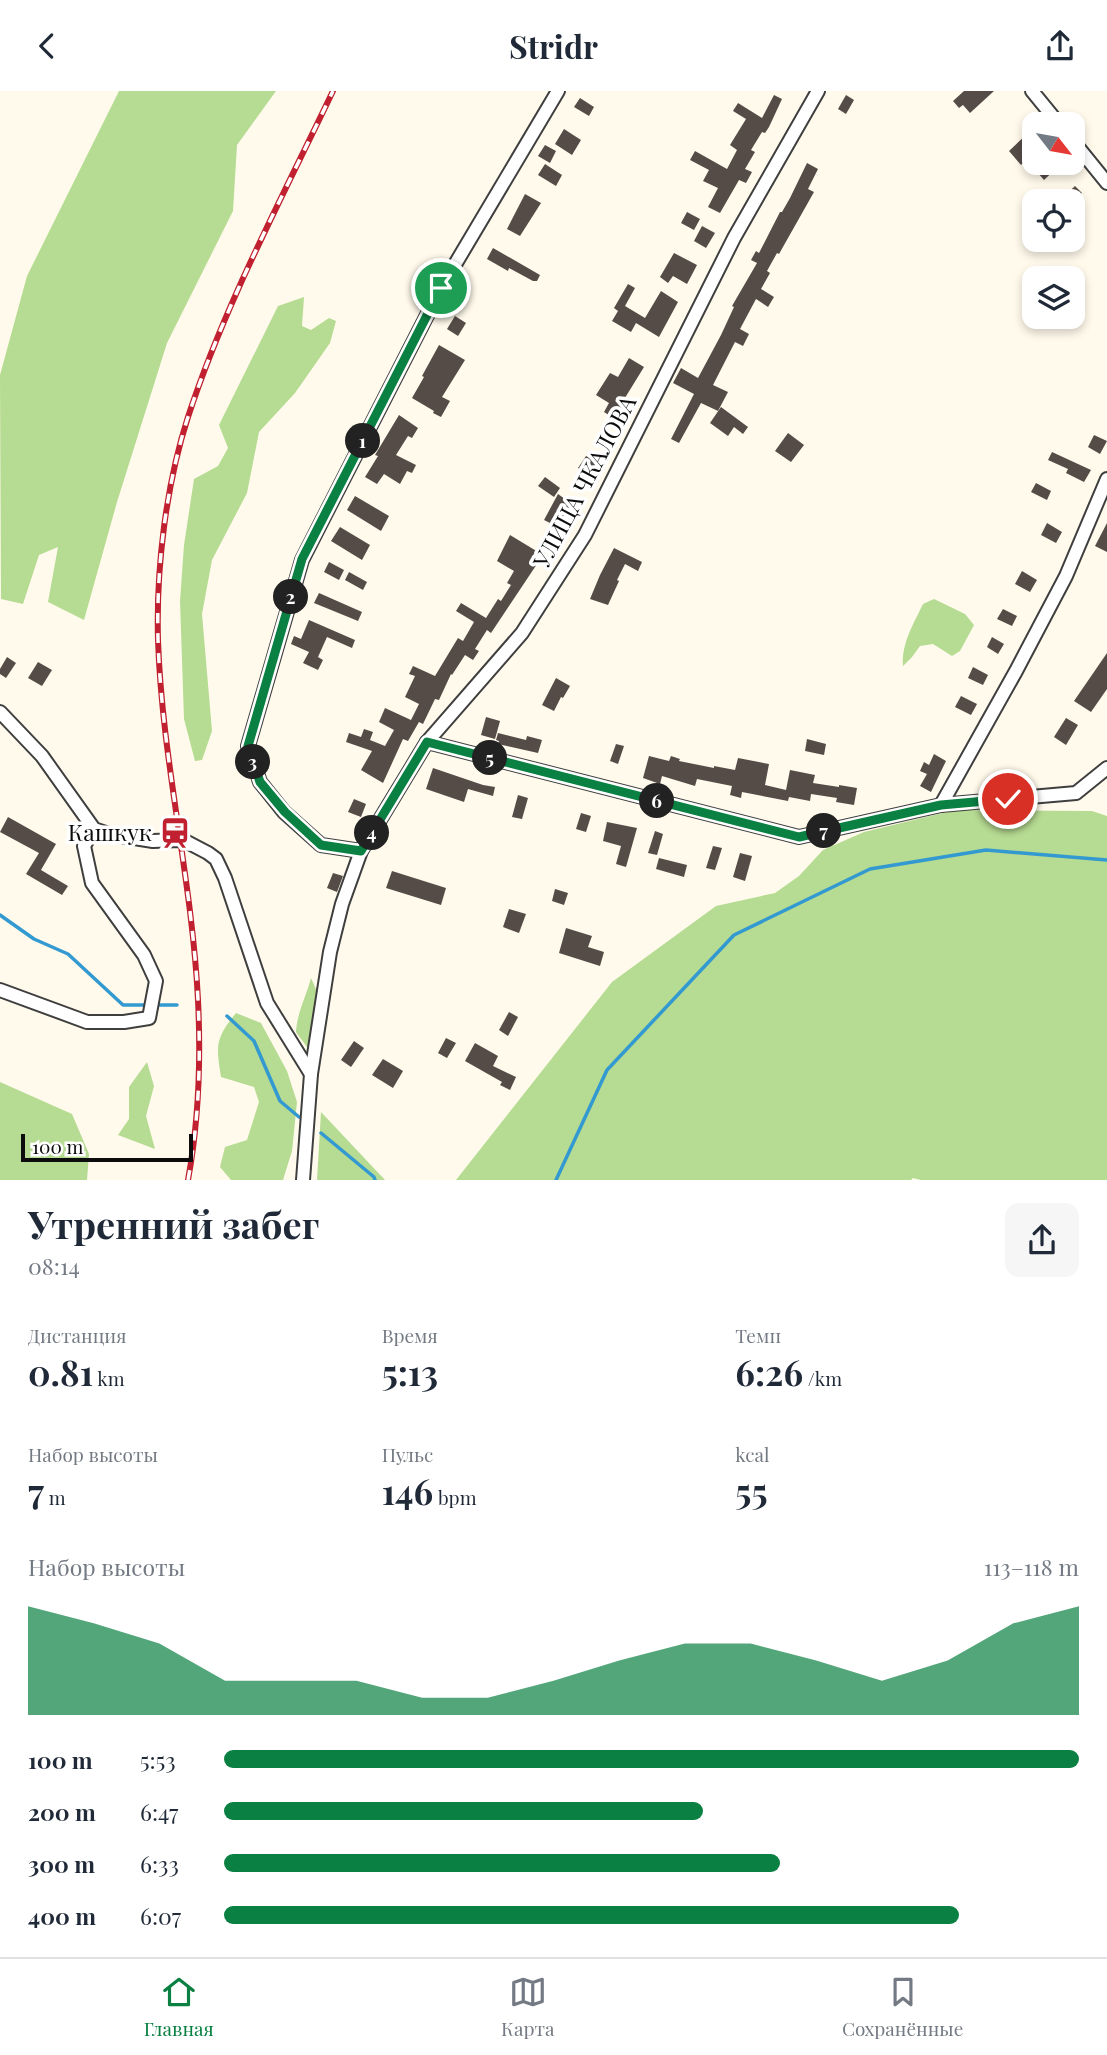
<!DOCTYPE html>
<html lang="ru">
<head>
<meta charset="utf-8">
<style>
	body { margin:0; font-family:"Playfair Display",serif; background:#f6f6f7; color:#1f2937; height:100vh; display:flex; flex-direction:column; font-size:26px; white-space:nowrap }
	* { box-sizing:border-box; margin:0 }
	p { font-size:23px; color:#747a83 }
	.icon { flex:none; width:38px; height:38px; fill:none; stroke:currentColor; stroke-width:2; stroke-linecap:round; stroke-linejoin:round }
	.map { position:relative; height:1089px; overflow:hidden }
	.panel { display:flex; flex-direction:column; background:#fff; flex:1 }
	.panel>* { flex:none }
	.needle { width:46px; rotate:121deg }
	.fabs { position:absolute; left:1022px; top:21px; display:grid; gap:14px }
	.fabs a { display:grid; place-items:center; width:63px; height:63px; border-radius:14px; background:#fff; box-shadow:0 4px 10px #0003; font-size:35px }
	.scale { position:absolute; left:21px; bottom:18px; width:172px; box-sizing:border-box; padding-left:7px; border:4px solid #0c0c0c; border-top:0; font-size:19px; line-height:24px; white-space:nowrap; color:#0c0c0c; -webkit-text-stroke:5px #fff; paint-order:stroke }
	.pin { position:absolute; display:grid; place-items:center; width:60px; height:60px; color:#fff; margin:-30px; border:4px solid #fff; border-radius:50%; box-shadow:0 2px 7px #0007 }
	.km { position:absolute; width:35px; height:35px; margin:-18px; border-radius:50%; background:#222; color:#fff; font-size:19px; line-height:35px; text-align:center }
	.round { display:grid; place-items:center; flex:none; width:74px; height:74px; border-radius:14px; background:#f6f6f7 }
	.overview { display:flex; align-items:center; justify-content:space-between; height:119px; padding:0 28px }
	h1 { font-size:38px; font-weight:700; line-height:52px }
	.metrics { display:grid; grid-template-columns:repeat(3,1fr); gap:10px; height:119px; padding:7px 28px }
	.metrics div { display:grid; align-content:center }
	.metrics b { font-size:35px; font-weight:700 }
	.metrics small { font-size:19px; font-weight:400 }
	.metrics p { font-size:19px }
	.chart { height:196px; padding:14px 28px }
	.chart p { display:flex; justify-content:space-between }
	.chart svg { width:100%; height:126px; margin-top:7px; fill:#0b8043; opacity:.7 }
	ul { padding:0 28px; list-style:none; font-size:23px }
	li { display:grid; grid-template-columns:112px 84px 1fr; align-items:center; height:52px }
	li i { height:18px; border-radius:9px; background:#0b8043 }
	header { display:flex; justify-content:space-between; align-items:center; height:91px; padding:0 28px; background:#fff; font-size:32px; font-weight:700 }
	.tab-bar { display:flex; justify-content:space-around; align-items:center; height:98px; border-top:2px solid #e0e1e3; background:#fff; font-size:19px; color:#747a83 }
	.tab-bar a { display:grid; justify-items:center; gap:4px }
	.tab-bar .active { color:#0b8043 }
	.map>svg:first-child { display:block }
</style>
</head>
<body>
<header><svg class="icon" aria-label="back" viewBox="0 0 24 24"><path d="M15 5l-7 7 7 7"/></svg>Stridr<svg class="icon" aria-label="share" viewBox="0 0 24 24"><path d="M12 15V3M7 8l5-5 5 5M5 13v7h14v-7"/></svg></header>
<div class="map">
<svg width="1107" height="1089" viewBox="0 0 1107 1089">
	<rect width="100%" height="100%" fill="#fffaeb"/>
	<g fill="#b6db92">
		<polygon points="119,0 276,0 237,54 233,120 167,252 117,411 84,529 48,511 58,456 39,464 23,513 1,508 0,284 27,185"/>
		<polygon points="304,206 302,235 311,239 329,227 336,230 330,252 295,302 259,341 247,402 212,469 202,523 212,640 202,669 195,670 184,628 180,510 184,454 194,388 218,375 228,357 219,334 278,215"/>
		<path d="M934 508 965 523 974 534 960 560 952 565 933 553 920 555 912 566 903 575C901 553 914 532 923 513Z"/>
		<polygon points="955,719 1092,720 1107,725 1107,1089 921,1089 913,1087 911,1089 456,1089 612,891 716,815 775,802 799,785 823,759 864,741"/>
		<path d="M311 887 319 905 312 949 307 956 296 941C297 922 306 906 311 887Z"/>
		<path d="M236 922 261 932 287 980 297 1011 292 1060 283 1089H231L220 1076 225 1056 247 1049 259 1011 254 996 221 986C216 954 215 948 236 922Z"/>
		<polygon points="147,971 154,995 146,1025 155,1058 118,1044 129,1028 129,996"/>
		<polygon points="0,991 72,1023 89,1063 87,1089 0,1089"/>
		<polygon points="321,1021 385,1089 317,1089"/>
	</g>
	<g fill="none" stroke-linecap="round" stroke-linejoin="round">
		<g stroke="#3299d1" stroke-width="3.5">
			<polyline points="0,824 34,848 68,863 123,914 177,914"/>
			<polyline points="227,925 254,950 280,1010 299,1026"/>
			<polyline points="321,1042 374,1086 375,1089"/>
			<polyline points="556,1089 607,979 734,844 870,778 986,759 1107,769"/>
		</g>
	</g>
	<g fill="#554c48">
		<polygon points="964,0 994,0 970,22 963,14 959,17 953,10"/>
		<polygon points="774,4 782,8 769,36 765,42 762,41 751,59 755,61 745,78 752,81 746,92 739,89 720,122 708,116 718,97 703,90 709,79 690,69 695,60 727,78 737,59 730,54 746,28 733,20 738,12 762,27"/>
		<polygon points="846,4 854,9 846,23 838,18"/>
		<polygon points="580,7 594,16 589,25 574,16"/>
		<polygon points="564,38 581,49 572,64 555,53"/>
		<polygon points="1028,42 1034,49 1034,78 1026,69 1021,74 1009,60"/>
		<polygon points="545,54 556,60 550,72 538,65"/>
		<polygon points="807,72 818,78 808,98 814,101 779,163 777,162 767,180 770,182 761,198 774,206 768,216 756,208 740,238 749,243 743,255 735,251 713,294 728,301 718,320 701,312 679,352 671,348 694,303 673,292 681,277 698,287 721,244 734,216 732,215 757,172 751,169 756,160 759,162 780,121 782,121 790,107"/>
		<polygon points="1049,72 1062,72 1044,89 1038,82"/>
		<polygon points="545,73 562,84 556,95 538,84"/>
		<polygon points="1075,95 1082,102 1073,110 1059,110"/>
		<polygon points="525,103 541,112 520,145 507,138"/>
		<polygon points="687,121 700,128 694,139 681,132"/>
		<polygon points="702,135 715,142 706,157 694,150"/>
		<polygon points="493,157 540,184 537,190 533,190 509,177 508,180 487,168"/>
		<polygon points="674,162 697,174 687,193 673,185 668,192 660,186"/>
		<polygon points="628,193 635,197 625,215 645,227 661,200 678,211 659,246 636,232 631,241 612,230 618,220 614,217"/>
		<polygon points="455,225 466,232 458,245 447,238"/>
		<polygon points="439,254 465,269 442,306 450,310 441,326 433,322 434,320 412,307 424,286 422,285"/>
		<polygon points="629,267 644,276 620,315 622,316 615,328 604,321 609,312 596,304 610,282 618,286"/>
		<polygon points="721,316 748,336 743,343 734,336 728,345 710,332"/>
		<polygon points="399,324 418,337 412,347 408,345 396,364 416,374 412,382 407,380 400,393 384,383 377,393 365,386 378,365 375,364"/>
		<polygon points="788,342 804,354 791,371 775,360"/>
		<polygon points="1094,344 1107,350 1100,363 1088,356"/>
		<polygon points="1052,361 1091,379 1084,391 1066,382 1068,378 1048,369"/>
		<polygon points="586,365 597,371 589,384 578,377"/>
		<polygon points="545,386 560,397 554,406 538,395"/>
		<polygon points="1036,392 1051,400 1047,409 1031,401"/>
		<polygon points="558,403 572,413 562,428 568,431 564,439 544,429"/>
		<polygon points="355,405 389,425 381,440 347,419"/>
		<polygon points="1047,432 1062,441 1056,452 1041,444"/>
		<polygon points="1107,432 1107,461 1095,455"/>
		<polygon points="340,436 370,454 362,469 331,450"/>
		<polygon points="510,444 543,464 491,542 487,539 475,558 479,560 473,569 465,564 452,584 451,583 439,609 435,608 423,633 419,631 408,650 403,648 383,692 361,679 372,660 346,651 349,642 361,646 364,638 373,641 370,649 385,655 394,639 379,631 385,617 411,629 419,613 405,606 415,585 409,583 413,575 435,585 458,547 463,550 474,531 456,520 461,512 486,527 498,508 501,510 511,494 507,492 514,480 497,470"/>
		<polygon points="614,457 642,471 638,480 625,473 617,489 619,490 608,514 590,508 600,484"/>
		<polygon points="329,471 344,479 339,489 324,481"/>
		<polygon points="1022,480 1037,489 1030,501 1015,493"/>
		<polygon points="349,481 367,491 363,499 345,489"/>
		<polygon points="319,502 362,521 358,530 314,512"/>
		<polygon points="1003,518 1017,525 1012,535 997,528"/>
		<polygon points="309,529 355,549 352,557 327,546 318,566 323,569 318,579 303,572 309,561 291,553 294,545 301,548"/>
		<polygon points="992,546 1004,553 998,563 987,556"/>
		<polygon points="1107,562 1107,598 1091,621 1074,610"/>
		<polygon points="7,566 16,572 6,587 0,583 0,578"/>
		<polygon points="38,571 52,579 42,595 28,587"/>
		<polygon points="973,576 988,584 983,594 968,587"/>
		<polygon points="556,587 570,595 563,607 561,606 554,620 542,614"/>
		<polygon points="961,605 977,613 971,624 955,616"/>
		<polygon points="486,626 500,630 495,648 481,644"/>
		<polygon points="1066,627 1078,634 1066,654 1054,646"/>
		<polygon points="498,642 526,649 527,645 542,649 538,662 498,653 499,650 496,649"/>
		<polygon points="807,648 826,653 824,664 805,660"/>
		<polygon points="616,653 624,655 618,673 610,670"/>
		<polygon points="934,663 946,670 931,701 920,695 927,683 920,680 924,671 929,674"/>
		<polygon points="649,665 669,670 671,665 680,668 679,670 714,677 714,675 735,679 738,667 769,673 765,694 786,699 790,679 815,684 813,692 839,696 839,694 857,697 854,714 836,711 837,707 811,703 810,710 789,706 788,710 742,701 741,707 730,704 732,695 697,688 695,695 662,685 660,693 643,687"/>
		<polygon points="433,677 483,694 495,696 493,705 468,698 464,711 426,698"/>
		<polygon points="518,704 528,707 522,728 512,726"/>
		<polygon points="354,708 366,713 361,726 348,721"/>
		<polygon points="581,722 591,725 586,741 576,738"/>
		<polygon points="8,726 56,753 41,779 68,795 62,804 26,783 39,762 0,741"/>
		<polygon points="607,731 637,737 626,776 616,773 621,755 603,750"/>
		<polygon points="655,740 663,743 657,764 648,762"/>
		<polygon points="713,755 722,757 715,779 706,777"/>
		<polygon points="740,762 752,765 745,790 733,786"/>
		<polygon points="659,767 687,774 684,786 656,778"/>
		<polygon points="392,780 446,797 441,814 386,797"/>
		<polygon points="333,782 343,785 337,801 327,797"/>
		<polygon points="555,798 568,802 564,814 552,810"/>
		<polygon points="509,818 526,823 519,842 503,836"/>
		<polygon points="566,837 592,845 588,856 604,861 600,875 559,862"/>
		<polygon points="509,921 518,926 508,945 499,939"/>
		<polygon points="446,947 456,952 447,967 438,962"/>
		<polygon points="354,950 364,957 351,976 341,969"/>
		<polygon points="475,952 498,965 493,975 516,986 510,999 500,994 502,991 465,970"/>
		<polygon points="383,968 403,980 393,997 372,984"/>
	</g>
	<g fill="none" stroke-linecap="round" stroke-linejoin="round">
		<defs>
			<g id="minor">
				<polyline points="1032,0 1059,33"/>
				<polyline points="1073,50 1107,92"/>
				<polyline points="0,621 42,665 94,738 109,743 153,750 180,749 187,751 208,762 216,768 225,787 267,912 311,983"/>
				<polyline points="427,651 799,746 941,714 1076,702 1107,677"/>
				<polyline points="941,714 1016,580 1066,485 1107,388"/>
				<polyline points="361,760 321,754 284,721 260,691 248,655 302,469 441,197 558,0"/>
				<polyline points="0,899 87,931 124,931 149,927 156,890 144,864 92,792 84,755 94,738"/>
				<polyline points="303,1089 311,983 330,861 342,813 361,760 427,651 522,542 585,444 734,147 818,0"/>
			</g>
		</defs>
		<use href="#minor" stroke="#3f3f3f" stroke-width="16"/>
		<use href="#minor" stroke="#fff" stroke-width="12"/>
		<defs>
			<path id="rail" d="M188 1089C199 1029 201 970 198 909 192 788 162 670 158 549 156 477 166 394 188 326 225 213 282 107 333 0"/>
		</defs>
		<use href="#rail" stroke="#c0202f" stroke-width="6"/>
		<use href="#rail" stroke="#fff" stroke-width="3.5" stroke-dasharray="10" stroke-linecap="butt"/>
	</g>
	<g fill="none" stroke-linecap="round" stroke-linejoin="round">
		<defs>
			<polyline id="route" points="441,197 302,468 248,655 260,691 285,721 321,754 361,760 427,651 799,746 941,714 1008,708"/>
		</defs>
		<use href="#route" stroke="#fff" stroke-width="14"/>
		<use href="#route" stroke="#0b8043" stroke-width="9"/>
	</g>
	<defs>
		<symbol id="station-bare" viewBox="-9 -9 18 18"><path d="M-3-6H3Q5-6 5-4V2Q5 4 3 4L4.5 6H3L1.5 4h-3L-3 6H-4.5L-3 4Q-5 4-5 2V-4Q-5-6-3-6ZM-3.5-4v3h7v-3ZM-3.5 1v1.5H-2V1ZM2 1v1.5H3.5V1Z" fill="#c0202f" stroke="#fff" stroke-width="2.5" paint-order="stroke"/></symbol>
	</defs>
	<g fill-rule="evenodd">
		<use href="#station-bare" x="153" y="720" width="44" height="44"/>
	</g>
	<g text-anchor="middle" stroke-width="7" stroke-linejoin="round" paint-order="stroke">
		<g font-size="23" fill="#0c0c0c" stroke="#fff">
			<text transform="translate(585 391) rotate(-62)" y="8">УЛИЦА ЧКАЛОВА</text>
		</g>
		<g font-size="23" fill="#0c0c0c" stroke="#fff" text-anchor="end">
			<text x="152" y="750">Кашкук</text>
		</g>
	</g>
</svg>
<div class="fabs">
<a><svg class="needle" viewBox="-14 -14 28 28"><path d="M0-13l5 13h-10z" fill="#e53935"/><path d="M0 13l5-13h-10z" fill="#747a83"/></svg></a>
<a><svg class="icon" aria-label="locate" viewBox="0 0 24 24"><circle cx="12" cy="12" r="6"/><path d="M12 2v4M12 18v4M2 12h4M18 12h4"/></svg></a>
<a><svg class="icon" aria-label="layers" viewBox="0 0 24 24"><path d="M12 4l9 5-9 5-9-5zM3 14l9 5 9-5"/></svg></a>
</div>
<div class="scale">100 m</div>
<div class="pin" style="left:441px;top:197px;background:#1e9e55"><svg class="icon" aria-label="arrive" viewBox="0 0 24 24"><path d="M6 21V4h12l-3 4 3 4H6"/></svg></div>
<div class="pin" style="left:1008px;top:708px;background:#d93025"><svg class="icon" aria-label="check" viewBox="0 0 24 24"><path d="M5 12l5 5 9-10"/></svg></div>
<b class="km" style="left:363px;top:350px">1</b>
<b class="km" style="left:291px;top:506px">2</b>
<b class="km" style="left:253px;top:671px">3</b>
<b class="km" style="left:372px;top:742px">4</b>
<b class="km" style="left:490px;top:667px">5</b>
<b class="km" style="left:657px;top:710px">6</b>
<b class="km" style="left:824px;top:740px">7</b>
</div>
<section class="panel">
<div class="overview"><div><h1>Утренний забег</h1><p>08:14</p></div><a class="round"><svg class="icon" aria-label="share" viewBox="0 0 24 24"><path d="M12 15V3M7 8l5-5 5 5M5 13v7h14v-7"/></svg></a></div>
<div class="metrics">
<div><p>Дистанция</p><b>0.81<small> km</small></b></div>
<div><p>Время</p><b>5:13</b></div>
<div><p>Темп</p><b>6:26<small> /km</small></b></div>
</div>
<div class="metrics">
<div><p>Набор высоты</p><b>7<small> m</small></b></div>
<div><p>Пульс</p><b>146<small> bpm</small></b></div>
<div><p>kcal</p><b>55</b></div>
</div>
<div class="chart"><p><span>Набор высоты</span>113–118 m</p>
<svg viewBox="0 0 160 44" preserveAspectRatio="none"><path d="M0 44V6L10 12L20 19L30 32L40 32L50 32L60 38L70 38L80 32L90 25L100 19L110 19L120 25L130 32L140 25L150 12L160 6V44z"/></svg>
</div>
<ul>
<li><b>100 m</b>5:53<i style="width:100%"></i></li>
<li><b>200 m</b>6:47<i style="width:56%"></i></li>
<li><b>300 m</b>6:33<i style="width:65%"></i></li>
<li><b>400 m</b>6:07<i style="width:86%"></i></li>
</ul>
</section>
<nav class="tab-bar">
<a class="active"><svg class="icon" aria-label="home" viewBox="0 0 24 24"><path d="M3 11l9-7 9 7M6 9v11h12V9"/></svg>Главная</a>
<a><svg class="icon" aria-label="map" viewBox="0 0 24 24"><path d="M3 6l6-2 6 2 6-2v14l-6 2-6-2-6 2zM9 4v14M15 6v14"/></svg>Карта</a>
<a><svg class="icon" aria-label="saved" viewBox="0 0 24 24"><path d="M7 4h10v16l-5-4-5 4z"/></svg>Сохранённые</a>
</nav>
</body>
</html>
